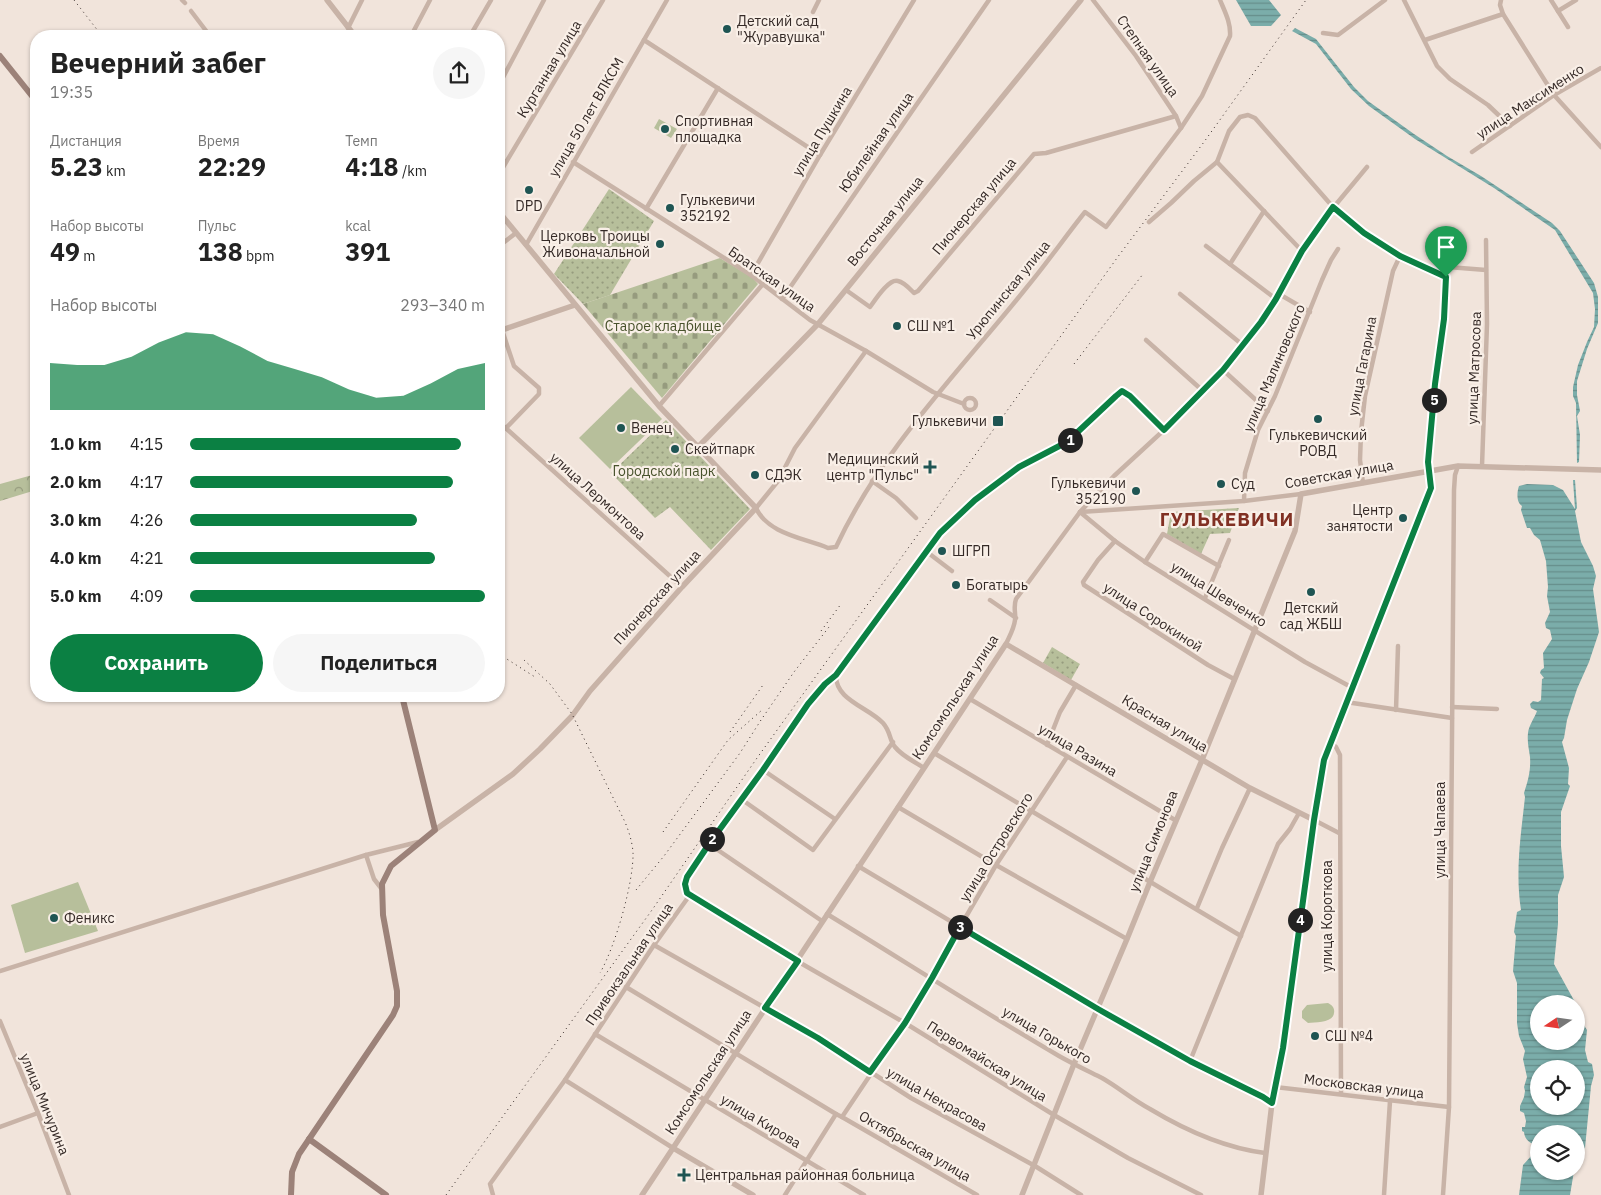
<!DOCTYPE html>
<html lang="ru">
<head>
<meta charset="utf-8">
<style>
	body { margin:0; font-family:"IBM Plex Sans",sans-serif; background:#f6f6f6; color:#222; height:100vh; display:flex; flex-direction:column; font-size:19px; white-space:nowrap }
	* { box-sizing:border-box; margin:0 }
	p { font-size:16px; color:#767676 }
	.icon { flex:none; width:28px; height:28px; fill:none; stroke:currentColor; stroke-width:2; stroke-linecap:round; stroke-linejoin:round }
	.map { position:relative; flex:1; overflow:hidden }
	.panel { position:absolute; left:30px; top:30px; width:475px; height:672px; display:flex; flex-direction:column; background:#fff; border-radius:20px; box-shadow:0 1px 4px #0004 }
	.panel>* { flex:none }
	.needle { width:32px; rotate:257deg }
	.fabs { position:absolute; left:1530px; top:995px; display:grid; gap:10px }
	.fabs a { display:grid; place-items:center; width:55px; height:55px; border-radius:50%; background:#fff; box-shadow:0 1px 4px #0004; font-size:25px }
	.pin { position:absolute; display:grid; place-items:center; width:42px; height:42px; color:#fff; margin:-51px -21px; border-radius:50% 50% 50% 0; rotate:-45deg; box-shadow:0 0 5px #0007 }
	.pin .icon { rotate:45deg }
	.km { position:absolute; width:25px; height:25px; margin:-12px; border-radius:50%; background:#222; color:#fff; font-size:14px; line-height:25px; text-align:center }
	.round { display:grid; place-items:center; flex:none; width:52px; height:52px; border-radius:26px; background:#f6f6f6 }
	.summary { display:flex; align-items:center; justify-content:space-between; height:85px; padding:0 20px }
	h1 { font-size:28px; font-weight:700; line-height:38px }
	.figures { display:grid; grid-template-columns:repeat(3,1fr); gap:8px; height:85px; padding:5px 20px }
	.figures div { display:grid; align-content:center }
	.figures b { font-size:25px; font-weight:700 }
	.figures small { font-size:14px; font-weight:400 }
	.figures p { font-size:14px }
	.chart { height:140px; padding:10px 20px }
	.chart p { display:flex; justify-content:space-between }
	.chart svg { width:100%; height:90px; margin-top:5px; fill:#0b8043; opacity:.7 }
	.action { display:flex; gap:10px; margin-top:auto; padding:10px 20px }
	.action a { flex:1; height:58px; border-radius:30px; background:#0b8043; color:#fff; font-size:20px; font-weight:700; line-height:58px; text-align:center }
	.action a+a { background:#f6f6f6; color:#222 }
	ul { padding:0 20px; list-style:none; font-size:16px }
	li { display:grid; grid-template-columns:80px 60px 1fr; align-items:center; height:38px }
	li i { height:12px; border-radius:6px; background:#0b8043 }
	.map>svg:first-child { display:block }
</style>
</head>
<body>
<div class="map">
<svg width="1601" height="1195" viewBox="0 0 1601 1195">
	<defs>
		<pattern id="forest-crowns" width="20" height="18" patternUnits="userSpaceOnUse" patternTransform="scale(1.25)"><rect width="20" height="18" fill="#b7bf9b"/><path d="M2 6a3 3 0 1 1 6 0M12 15a3 3 0 1 1 6 0" fill="none" stroke="#969b7e"/></pattern>
		<pattern id="cemetery-stones" width="16" height="16" patternUnits="userSpaceOnUse" patternTransform="scale(1.25)"><rect width="16" height="16" fill="#b7bf9b"/><path d="M2 7V4a2 2 0 0 1 4 0v3zM10 15v-3a2 2 0 0 1 4 0v3z" fill="#969b7e"/></pattern>
		<pattern id="park-dots" width="8" height="8" patternUnits="userSpaceOnUse" patternTransform="scale(1.25)"><rect width="8" height="8" fill="#b7bf9b"/><path d="M2 2h.1M6 6h.1" fill="none" stroke="#969b7e" stroke-width="1.8" stroke-linecap="round"/></pattern>
		<pattern id="water-rules" width="6" height="5" patternUnits="userSpaceOnUse" patternTransform="scale(1.25)"><rect width="6" height="5" fill="#7badaa"/><path d="M0 2.5h6" fill="none" stroke="#668d8a"/></pattern>
	</defs>
	<rect width="100%" height="100%" fill="#f1e4db"/>
	<polygon fill="url(#forest-crowns)" points="36,474 36,490 0,501 0,484"/>
	<polygon fill="url(#cemetery-stones)" points="720,258 753,278 758,284 662,398 583,304"/>
	<g fill="url(#park-dots)">
		<polygon points="609,189 654,221 610,295 583,304 554,274"/>
		<polygon points="666,420 750,509 711,550 670,507 655,518 611,473"/>
		<polygon points="1239,508 1230,533 1210,534 1201,554 1167,534 1171,512"/>
		<polygon points="1052,647 1080,664 1071,680 1043,663"/>
	</g>
	<g fill="#b7bf9b">
		<polygon points="659,119 677,129 671,138 654,128"/>
		<polygon points="631,387 662,419 610,469 579,438"/>
		<polygon points="78,882 98,931 25,953 11,905"/>
		<path d="M1328 1003C1332 1005 1335 1008 1334 1013 1333 1023 1316 1022 1308 1023L1302 1018V1011L1307 1005Z"/>
	</g>
	<g fill="url(#water-rules)" fill-rule="evenodd">
		<polygon points="1236,0 1269,0 1281,15 1271,26 1251,26"/>
		<polygon points="1295,28 1316,39 1354,87 1368,101 1414,134 1447,156 1481,176 1552,223 1560,231 1594,283 1598,297 1598,323 1587,349 1577,381 1577,395 1580,411 1577,416 1580,435 1579,462 1577,463 1576,403 1573,396 1573,387 1578,365 1587,342 1594,327 1595,309 1593,293 1555,230 1494,188 1415,139 1369,106 1351,89 1316,44 1292,31"/>
		<path d="M1573 480H1575L1577 508 1575 511 1581 542 1593 566 1596 576 1593 589 1599 632 1589 662 1577 689 1567 720 1564 738 1562 742 1569 768 1568 784 1570 786 1561 812V846L1564 877 1558 895V924L1554 964 1576 1004H1539V1041H1576V1004L1580 1019 1587 1030 1585 1050 1588 1062 1592 1064 1594 1075 1591 1086 1585 1148 1576 1153V1134H1539V1146C1530 1143 1525 1141 1524 1132L1522 1131V1127H1525L1526 1121 1524 1113 1520 1111V1106L1524 1097 1525 1091 1524 1087 1527 1077 1523 1059 1525 1051 1519 1036 1517 1023V983L1513 971 1516 936 1514 932 1517 912 1521 910C1515 872 1521 834 1525 797L1524 793C1528 781 1531 770 1530 757 1529 749 1527 742 1528 733 1529 725 1534 719 1537 711L1531 708 1530 704 1533 701 1538 702 1541 700 1542 679 1544 678 1540 673 1541 670 1544 668 1543 653 1552 639 1550 630 1546 628 1545 623 1550 612 1547 596 1548 587 1546 561 1540 540 1534 535 1530 528H1527L1521 510 1522 506C1516 502 1517 492 1519 486L1527 484 1553 485 1563 490 1575 509ZM1539 1069H1576V1106H1539Z"/>
		<polygon points="1532,1155 1539,1157 1539,1171 1574,1171 1570,1195 1519,1195 1523,1165"/>
	</g>
	<g fill="none" stroke-linecap="round" stroke-linejoin="round">
		<g stroke="#c8b3a7" stroke-width="4.5">
			<polyline points="182,0 185,3"/>
			<polyline points="1093,0 1136,56 1176,116 1181,128"/>
			<polyline points="1404,0 1437,66 1450,79 1488,105 1510,126"/>
			<polyline points="1501,0 1500,5 1503,14 1554,95 1601,147"/>
			<polyline points="1551,0 1568,27"/>
			<polyline points="191,11 210,36"/>
			<polyline points="1558,11 1576,0"/>
			<polyline points="813,12 819,0"/>
			<polyline points="348,28 362,0"/>
			<polyline points="1323,33 1338,35 1385,0"/>
			<polyline points="411,36 430,0"/>
			<polyline points="470,36 491,0"/>
			<polyline points="644,40 820,155"/>
			<polyline points="1425,40 1503,14"/>
			<polyline points="499,85 544,0"/>
			<polyline points="1472,152 1554,95 1601,68"/>
			<polyline points="573,162 751,275 810,320 866,351 933,392 964,404"/>
			<polyline points="1217,162 1302,251"/>
			<polyline points="499,174 603,0"/>
			<polyline points="646,209 718,88"/>
			<polyline points="1149,222 1171,203 1194,181 1217,162 1229,131 1240,117 1248,115 1255,118 1333,207 1364,233 1400,256 1446,277"/>
			<polyline points="526,245 667,0"/>
			<polyline points="499,246 516,233"/>
			<polyline points="1206,246 1276,299"/>
			<polyline points="1230,264 1264,211"/>
			<polyline points="1448,267 1486,270"/>
			<polyline points="751,275 820,155 914,0"/>
			<path d="M846 290 870 307C875 300 889 278 898 281 904 282 910 289 914 293L918 291 1034 154 1046 153 1176 116"/>
			<polyline points="1180,294 1244,346"/>
			<polyline points="1279,294 1310,312"/>
			<polyline points="782,299 989,0"/>
			<polyline points="502,330 514,366 539,388 539,394 506,428"/>
			<polyline points="1146,340 1203,391"/>
			<path d="M866 351 795 448 778 481 756 508C768 534 804 538 828 548L836 547C882 448 960 371 1027 287 1047 263 1065 237 1085 212L1106 227 1181 128 1202 96 1230 36C1231 23 1225 12 1220 0"/>
			<polyline points="1223,370 1268,411"/>
			<circle cx="970" cy="404" r="6"/>
			<polyline points="659,406 763,284"/>
			<polyline points="499,422 682,587"/>
			<polyline points="1482,466 1487,324 1486,240"/>
			<polyline points="1429,472 1428,462 1435,384 1444,319 1446,277 1451,254"/>
			<polyline points="872,481 896,498 916,518"/>
			<polyline points="1363,483 1360,460 1361,432 1365,396 1393,271 1400,256"/>
			<polyline points="1244,501 1245,473 1258,430 1275,396 1322,280 1331,260 1338,249"/>
			<polyline points="1080,512 1115,541 1145,562 1305,662 1351,687"/>
			<polyline points="1080,512 1244,501 1301,494"/>
			<polyline points="1115,541 1098,560 1083,582 1084,585 1208,665 1234,679"/>
			<polyline points="927,552 952,571"/>
			<polyline points="1145,562 1163,534 1219,566"/>
			<polyline points="1205,598 1229,540"/>
			<polyline points="990,600 1016,618"/>
			<path d="M1006 644C1009 637 1014 629 1015 620 1016 613 1013 607 1016 599L1080 512 1114 476 1164 430 1213 381 1244 346 1261 322 1276 299 1302 251 1323 220 1367 167"/>
			<polyline points="970,699 1175,820"/>
			<polyline points="1346,702 1452,718"/>
			<polyline points="1452,707 1497,709"/>
			<polyline points="1396,710 1398,646"/>
			<polyline points="1330,742 1336,747 1340,755 1341,1094"/>
			<polyline points="1047,745 1060,712 1076,685"/>
			<polyline points="934,753 1241,936"/>
			<path d="M924 768C915 762 902 756 895 747 889 740 891 732 883 723 868 707 835 700 836 675L940 533 975 500 1010 473 1067 442 1116 396 1122 391 1130 396 1164 430"/>
			<polyline points="763,770 835,819"/>
			<polyline points="741,799 813,850 893,742"/>
			<polyline points="898,807 996,865 1127,939"/>
			<polyline points="1314,820 1339,833"/>
			<polyline points="709,844 822,921"/>
			<polyline points="366,855 374,879 381,888"/>
			<polyline points="858,866 1098,1009 1190,1061 1272,1103"/>
			<polyline points="687,893 797,961 905,1023 1054,1115 1128,1158 1201,1195"/>
			<polyline points="1197,908 1222,848 1250,788"/>
			<path d="M827 914C904 961 980 1010 1059 1056 1073 1064 1088 1071 1102 1078 1118 1087 1133 1100 1150 1109 1185 1130 1225 1148 1265 1153"/>
			<polyline points="654,945 818,1038 911,1098 1035,1166 1081,1195"/>
			<polyline points="0,971 366,855 418,842"/>
			<polyline points="626,987 836,1114"/>
			<polyline points="0,1021 38,1113 69,1195"/>
			<polyline points="595,1034 864,1195"/>
			<polyline points="1190,1061 1278,844 1290,829 1299,813"/>
			<polyline points="565,1080 673,1148"/>
			<polyline points="1275,1087 1449,1107"/>
			<polyline points="842,1117 977,1195"/>
			<polyline points="0,1127 38,1113"/>
			<path d="M493 1195 490 1184 565 1080 654 945 687 899C687 891 683 884 687 877 691 868 698 860 704 851 722 824 742 798 762 771 786 739 805 701 836 675"/>
			<polyline points="785,1195 836,1114 842,1117 905,1023 933,978 960,927 996,865 1067,757"/>
			<polyline points="1384,1195 1390,1101"/>
			<polyline points="1443,1195 1449,1107 1454,490 1455,475 1458,466"/>
		</g>
		<g stroke="#c8b3a7" stroke-width="5.5">
			<polyline points="327,0 355,36"/>
			<polyline points="499,331 575,305"/>
			<polyline points="698,447 818,324 1081,0"/>
			<polyline points="435,830 513,774 540,749 572,716 590,691 682,587 756,508 659,406 499,212"/>
			<polyline points="673,1148 753,1195"/>
			<polyline points="642,1195 1006,644 1250,788 1314,820"/>
			<polyline points="1022,1195 1074,1064 1127,939 1150,882 1202,760 1295,531 1301,494 1458,466 1601,470"/>
			<polyline points="1261,1195 1272,1103 1283,1048 1314,820 1324,760 1431,488 1429,472"/>
		</g>
		<g stroke="#9c8279" stroke-width="6">
			<polyline points="0,56 36,101"/>
			<polyline points="309,1139 386,1195"/>
			<polyline points="291,1195 292,1172 299,1154 393,1015 397,1006 397,991 383,915 382,884 391,866 435,830 402,696"/>
		</g>
		<g stroke="#352a27" stroke-width="1" stroke-dasharray="1 4" stroke-linecap="butt">
			<polyline points="74,0 102,36"/>
			<polyline points="1074,364 1143,274"/>
			<polyline points="821,631 841,604"/>
			<polyline points="499,654 535,677"/>
			<path d="M524 660 550 684 572 714 625 822C629 832 632 841 633 852 634 882 615 947 600 973"/>
			<polyline points="730,732 763,685"/>
			<polyline points="663,832 728,740 762,710"/>
			<polyline points="636,890 664,856 740,753 761,720 794,672 829,627"/>
			<polyline points="446,1195 652,910 757,758 1117,258 1204,142 1306,0"/>
		</g>
	</g>
	<g fill="none" stroke-linecap="round" stroke-linejoin="round">
		<defs>
			<polygon id="route" points="1333,207 1364,233 1400,256 1446,277 1444,319 1435,384 1428,462 1431,488 1324,760 1314,820 1283,1048 1272,1103 1263,1097 1190,1061 1098,1009 960,927 932,978 905,1023 870,1072 818,1038 765,1008 798,961 687,893 685,884 687,877 709,844 763,770 808,704 825,684 836,675 940,533 975,500 1019,467 1067,442 1116,396 1122,391 1130,396 1164,430 1223,370 1261,322 1276,299 1302,251"/>
		</defs>
		<use href="#route" stroke="#fff" stroke-width="10"/>
		<use href="#route" stroke="#0b8043" stroke-width="6"/>
	</g>
	<g fill="#1f5553" stroke="#f9efe7" stroke-width="2">
		<circle cx="727" cy="29" r="5"/>
		<circle cx="665" cy="129" r="5"/>
		<circle cx="529" cy="190" r="5"/>
		<circle cx="670" cy="208" r="5"/>
		<circle cx="660" cy="244" r="5"/>
		<circle cx="897" cy="326" r="5"/>
		<circle cx="1318" cy="419" r="5"/>
		<rect x="992" y="415" width="12" height="12" rx="2.5"/>
		<circle cx="621" cy="428" r="5"/>
		<circle cx="675" cy="449" r="5"/>
		<path d="M927.5 459.5h5v5h5v5h-5v5h-5v-5h-5v-5h5z"/>
		<circle cx="755" cy="475" r="5"/>
		<circle cx="1221" cy="484" r="5"/>
		<circle cx="1136" cy="491" r="5"/>
		<circle cx="1403" cy="518" r="5"/>
		<circle cx="942" cy="551" r="5"/>
		<circle cx="956" cy="585" r="5"/>
		<circle cx="1311" cy="592" r="5"/>
		<circle cx="54" cy="918" r="5"/>
		<circle cx="1315" cy="1036" r="5"/>
		<path d="M681.5 1167.5h5v5h5v5h-5v5h-5v-5h-5v-5h5z"/>
	</g>
	<g text-anchor="middle" stroke-width="4.5" stroke-linejoin="round" paint-order="stroke">
		<g font-size="14" fill="#352a27" stroke="#f9efe7" text-anchor="start">
			<text x="737" y="26">Детский сад<tspan x="737" dy="16">"Журавушка"</tspan></text>
			<text x="675" y="126">Спортивная<tspan x="675" dy="16">площадка</tspan></text>
			<text x="680" y="205">Гулькевичи<tspan x="680" dy="16">352192</tspan></text>
			<text x="529" y="211" text-anchor="middle">DPD</text>
			<text x="650" y="241" text-anchor="end">Церковь Троицы<tspan x="650" dy="16">Живоначальной</tspan></text>
			<text x="907" y="331">СШ №1</text>
			<text x="987" y="426" text-anchor="end">Гулькевичи</text>
			<text x="631" y="433">Венец</text>
			<text x="1318" y="440" text-anchor="middle">Гулькевичский<tspan x="1318" dy="16">РОВД</tspan></text>
			<text x="685" y="454">Скейтпарк</text>
			<text x="919" y="464" text-anchor="end">Медицинский<tspan x="919" dy="16">центр "Пульс"</tspan></text>
			<text x="765" y="480">СДЭК</text>
			<text x="1126" y="488" text-anchor="end">Гулькевичи<tspan x="1126" dy="16">352190</tspan></text>
			<text x="1231" y="489">Суд</text>
			<text x="1393" y="515" text-anchor="end">Центр<tspan x="1393" dy="16">занятости</tspan></text>
			<text x="952" y="556">ШГРП</text>
			<text x="966" y="590">Богатырь</text>
			<text x="1311" y="613" text-anchor="middle">Детский<tspan x="1311" dy="16">сад ЖБШ</tspan></text>
			<text x="64" y="923">Феникс</text>
			<text x="1325" y="1041">СШ №4</text>
			<text x="695" y="1180">Центральная районная больница</text>
		</g>
		<g font-size="14" fill="#352a27" stroke="#f9efe7">
			<text transform="translate(1148 56) rotate(55)" y="5">Степная улица</text>
			<text transform="translate(549 69) rotate(-59)" y="5">Курганная улица</text>
			<text transform="translate(1530 101) rotate(-33)" y="5">улица Максименко</text>
			<text transform="translate(586 117) rotate(-60)" y="5">улица 50 лет ВЛКСМ</text>
			<text transform="translate(822 131) rotate(-59)" y="5">улица Пушкина</text>
			<text transform="translate(876 142) rotate(-55)" y="5">Юбилейная улица</text>
			<text transform="translate(974 206) rotate(-50)" y="5">Пионерская улица</text>
			<text transform="translate(885 221) rotate(-51)" y="5">Восточная улица</text>
			<text transform="translate(772 279) rotate(35)" y="5">Братская улица</text>
			<text transform="translate(1008 290) rotate(-51)" y="5">Урюпинская улица</text>
			<text transform="translate(1362 366) rotate(-79)" y="5">улица Гагарина</text>
			<text transform="translate(1274 368) rotate(-67)" y="5">улица Малиновского</text>
			<text transform="translate(1474 368) rotate(-88)" y="5">улица Матросова</text>
			<text transform="translate(1339 474) rotate(-10)" y="5">Советская улица</text>
			<text transform="translate(598 496) rotate(42)" y="5">улица Лермонтова</text>
			<text transform="translate(1219 594) rotate(32)" y="5">улица Шевченко</text>
			<text transform="translate(657 597) rotate(-48)" y="5">Пионерская улица</text>
			<text transform="translate(1153 617) rotate(33)" y="5">улица Сорокиной</text>
			<text transform="translate(955 697) rotate(-57)" y="5">Комсомольская улица</text>
			<text transform="translate(1165 723) rotate(31)" y="5">Красная улица</text>
			<text transform="translate(1078 750) rotate(31)" y="5">улица Разина</text>
			<text transform="translate(1440 830) rotate(-90)" y="5">улица Чапаева</text>
			<text transform="translate(1153 841) rotate(-68)" y="5">улица Симонова</text>
			<text transform="translate(996 847) rotate(-58)" y="5">улица Островского</text>
			<text transform="translate(1327 916) rotate(-90)" y="5">улица Короткова</text>
			<text transform="translate(629 964) rotate(-56)" y="5">Привокзальная улица</text>
			<text transform="translate(1047 1035) rotate(30)" y="5">улица Горького</text>
			<text transform="translate(987 1061) rotate(32)" y="5">Первомайская улица</text>
			<text transform="translate(708 1072) rotate(-57)" y="5">Комсомольская улица</text>
			<text transform="translate(1364 1086) rotate(7)" y="5">Московская улица</text>
			<text transform="translate(937 1099) rotate(30)" y="5">улица Некрасова</text>
			<text transform="translate(45 1104) rotate(68)" y="5">улица Мичурина</text>
			<text transform="translate(761 1121) rotate(31)" y="5">улица Кирова</text>
			<text transform="translate(915 1146) rotate(30)" y="5">Октябрьская улица</text>
		</g>
		<g font-size="14" fill="#48522c" stroke="#f9efe7">
			<text x="663" y="331">Старое кладбище</text>
			<text x="664" y="476">Городской парк</text>
		</g>
		<g font-size="19" font-weight="bold" letter-spacing="1" fill="#813023" stroke="#f9efe7">
			<text x="1227" y="526">ГУЛЬКЕВИЧИ</text>
		</g>
	</g>
</svg>
<div class="fabs">
<a><svg class="needle" viewBox="-14 -14 28 28"><path d="M0-13l5 13h-10z" fill="#e53935"/><path d="M0 13l5-13h-10z" fill="#767676"/></svg></a>
<a><svg class="icon" aria-label="locate" viewBox="0 0 24 24"><circle cx="12" cy="12" r="6"/><path d="M12 2v4M12 18v4M2 12h4M18 12h4"/></svg></a>
<a><svg class="icon" aria-label="layers" viewBox="0 0 24 24"><path d="M12 4l9 5-9 5-9-5zM3 14l9 5 9-5"/></svg></a>
</div>
<div class="pin" style="left:1446px;top:277px;background:#1e9e55"><svg class="icon" aria-label="arrive" viewBox="0 0 24 24"><path d="M6 21V4h12l-3 4 3 4H6"/></svg></div>
<b class="km" style="left:1070px;top:440px">1</b>
<b class="km" style="left:712px;top:839px">2</b>
<b class="km" style="left:960px;top:927px">3</b>
<b class="km" style="left:1300px;top:920px">4</b>
<b class="km" style="left:1434px;top:400px">5</b>
<section class="panel">
<div class="summary"><div><h1>Вечерний забег</h1><p>19:35</p></div><a class="round"><svg class="icon" aria-label="share" viewBox="0 0 24 24"><path d="M12 15V3M7 8l5-5 5 5M5 13v7h14v-7"/></svg></a></div>
<div class="figures">
<div><p>Дистанция</p><b>5.23<small> km</small></b></div>
<div><p>Время</p><b>22:29</b></div>
<div><p>Темп</p><b>4:18<small> /km</small></b></div>
</div>
<div class="figures">
<div><p>Набор высоты</p><b>49<small> m</small></b></div>
<div><p>Пульс</p><b>138<small> bpm</small></b></div>
<div><p>kcal</p><b>391</b></div>
</div>
<div class="chart"><p><span>Набор высоты</span>293–340 m</p>
<svg viewBox="0 0 160 44" preserveAspectRatio="none"><path d="M0 44V21L10 22L20 22L30 18L40 11L50 6L60 7L70 13L80 20L90 24L100 28L110 34L120 38L130 37L140 31L150 24L160 21V44z"/></svg>
</div>
<ul>
<li><b>1.0 km</b>4:15<i style="width:92%"></i></li>
<li><b>2.0 km</b>4:17<i style="width:89%"></i></li>
<li><b>3.0 km</b>4:26<i style="width:77%"></i></li>
<li><b>4.0 km</b>4:21<i style="width:83%"></i></li>
<li><b>5.0 km</b>4:09<i style="width:100%"></i></li>
</ul>
<div class="action"><a>Сохранить</a><a>Поделиться</a></div>
</section>
</div>
</body>
</html>
